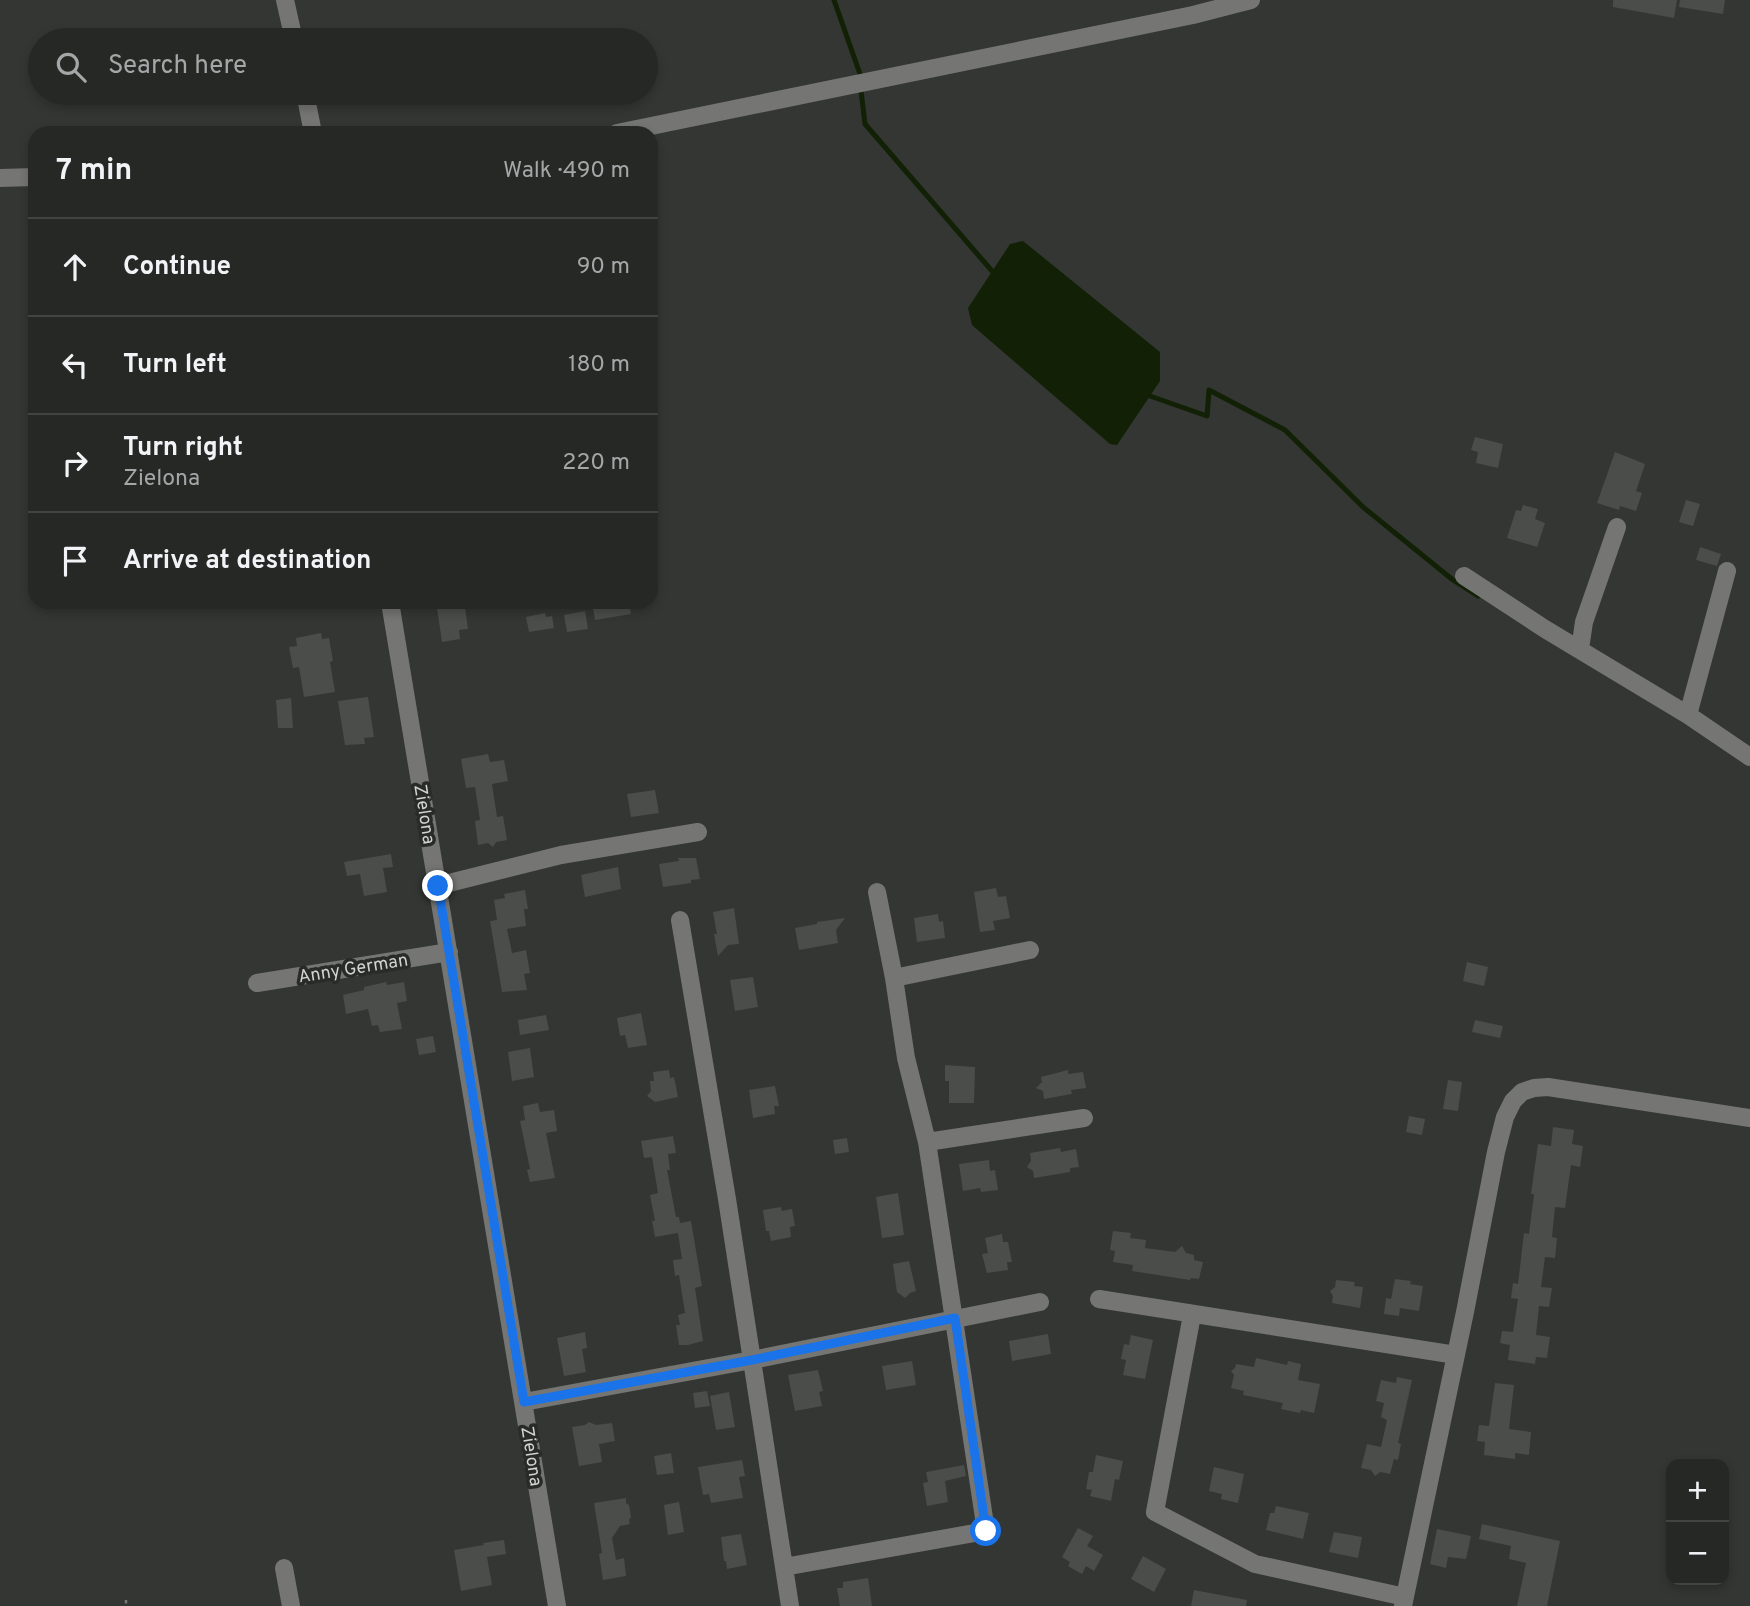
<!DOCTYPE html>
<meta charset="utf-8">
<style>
body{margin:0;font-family:Overpass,sans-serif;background:#2e302e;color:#f1f3f6}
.controls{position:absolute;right:21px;bottom:21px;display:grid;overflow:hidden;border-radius:14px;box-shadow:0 4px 10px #0003}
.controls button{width:63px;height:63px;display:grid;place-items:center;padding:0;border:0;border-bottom:2px solid #424443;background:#262826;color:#f1f3f6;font:35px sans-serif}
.stop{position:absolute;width:21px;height:21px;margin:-16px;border:5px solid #1a73e8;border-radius:50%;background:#fff}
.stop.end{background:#1a73e8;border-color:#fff;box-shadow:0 2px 7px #0008}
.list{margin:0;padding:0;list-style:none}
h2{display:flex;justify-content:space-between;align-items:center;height:91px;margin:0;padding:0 28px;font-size:30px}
h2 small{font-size:23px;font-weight:400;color:#a4a6a7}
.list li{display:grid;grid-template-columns:46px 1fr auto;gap:21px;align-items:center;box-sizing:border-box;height:98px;padding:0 28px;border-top:2px solid #424443}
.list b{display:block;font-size:26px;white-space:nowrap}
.list p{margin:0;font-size:23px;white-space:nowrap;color:#a4a6a7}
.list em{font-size:23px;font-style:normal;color:#a4a6a7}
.icon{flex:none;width:38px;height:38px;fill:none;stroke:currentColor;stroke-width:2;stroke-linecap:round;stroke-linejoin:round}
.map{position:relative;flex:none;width:1750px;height:1606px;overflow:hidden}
.search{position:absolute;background:#262826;box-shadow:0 4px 10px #0003;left:28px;top:28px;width:630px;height:77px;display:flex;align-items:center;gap:18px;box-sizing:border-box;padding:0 24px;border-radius:38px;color:#a4a6a7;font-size:26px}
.panel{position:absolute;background:#262826;box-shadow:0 4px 10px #0003;left:28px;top:126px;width:630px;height:483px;border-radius:21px}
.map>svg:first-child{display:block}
.water{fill:#122105}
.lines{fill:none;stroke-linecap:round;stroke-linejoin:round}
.stream{stroke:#122105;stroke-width:5}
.building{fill:#4b4d4a}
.path{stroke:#777a76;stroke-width:2.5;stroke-dasharray:3.5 5;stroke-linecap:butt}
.minor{stroke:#757674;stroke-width:18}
.route{stroke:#1a73e8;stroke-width:9}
.labels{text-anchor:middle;stroke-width:7;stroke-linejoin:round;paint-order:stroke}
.street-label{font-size:18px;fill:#d2d4d1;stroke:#292b28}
</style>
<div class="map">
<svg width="1750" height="1606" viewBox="0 0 1750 1606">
<rect width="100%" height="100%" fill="#333632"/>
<path class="water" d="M1023 241 1160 352V381L1117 445 1110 444 972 325 968 308 1010 244Z"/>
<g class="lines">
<path class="stream" d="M834 0 860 74
M861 91 865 124 992 271 998 276
M1145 393 1150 396 1207 416 1209 390 1285 430 1363 507 1453 580 1478 596"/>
</g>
<path class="building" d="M1613 0H1677L1674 18 1613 7Z
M1680 0H1725L1723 14 1679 7Z
M1475 437 1503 444 1498 468 1476 463 1478 452 1471 450Z
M1615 452 1645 464 1636 491 1642 493 1636 511 1620 506 1619 510 1597 503Z
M1686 500 1700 504 1693 526 1679 522Z
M1523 505 1538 509 1535 519 1545 523 1537 547 1507 538 1516 510 1521 511Z
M1700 547 1721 554 1717 566 1696 560Z
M592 602H629L631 614 595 620Z
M455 606 456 609 465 607 468 629 459 630 460 639 442 642 437 608Z
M585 611 588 629 567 632 564 615Z
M545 613 546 617 552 616 554 628 529 632 526 617Z
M321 633 322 639 329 638 333 661 330 662 335 692 304 697 299 667 293 668 289 647 297 646 296 638Z
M368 697 374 737 364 738 365 744 345 745 338 701Z
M291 698 293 728H278L276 700Z
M488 754 490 762 504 760 508 781 492 784 497 817 503 816 507 840 496 842 493 847 488 843 478 845 475 821 480 820 475 787 466 788 461 759Z
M655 790 659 813 631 817 627 794Z
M391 854 393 867 383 868 387 892 364 896 360 874 347 876 344 862Z
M678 858H696L700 879 691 880V883L663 887 659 864 679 861Z
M618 867 621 889 585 897 581 875Z
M996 888 998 897 1006 896 1010 918 993 921 995 930 980 932 974 892Z
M525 890 528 909H524L526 926 507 929 512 953 526 950 530 973 524 974 527 990 502 992 490 921 497 920 494 900 505 898 504 894Z
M734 908 739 944 728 945 718 956 714 934H717L713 912Z
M938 914 939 922 943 921 945 938 917 942 914 918Z
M845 918 836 930 838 943 799 950 795 928 817 924V922Z
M1467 962 1488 967 1484 986 1463 981Z
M753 977 758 1007 735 1011 730 980Z
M386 982 387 985 404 982 407 1001 397 1003 402 1029 380 1032 378 1025 372 1026 368 1009 346 1014 343 995 364 990V987Z
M641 1013 647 1045 628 1048 625 1035 620 1036 617 1018Z
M546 1015 549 1030 520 1035 518 1020Z
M1475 1020 1503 1026 1500 1038 1472 1032Z
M433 1036 436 1052 419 1055 416 1039Z
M530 1048 534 1077 512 1081 508 1052Z
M945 1065 975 1067 974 1103H949V1081H945Z
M669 1070 670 1078 674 1077 678 1097 655 1102 647 1096 651 1091 650 1081H654L653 1072Z
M1068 1070V1074L1083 1072 1086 1088 1071 1090 1072 1094 1044 1099 1043 1091 1036 1088 1042 1082 1041 1077Z
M1448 1080 1462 1082 1458 1111 1443 1109Z
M775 1086 779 1106H774L775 1114 753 1118 749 1090Z
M538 1103 540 1112 554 1110 557 1131 546 1133 555 1178 530 1182 527 1170 530 1169 520 1121 525 1120 523 1106Z
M1409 1116 1425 1119 1422 1135 1406 1132Z
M1553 1127 1574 1130 1572 1144 1583 1146 1580 1167 1571 1165 1565 1208 1555 1207 1552 1237 1557 1238 1555 1258 1545 1257 1541 1287 1552 1288 1549 1307 1539 1306 1536 1335 1550 1337 1547 1358 1536 1357 1535 1364 1508 1360 1510 1345 1500 1343 1502 1331 1513 1332 1518 1299 1511 1298 1513 1283 1518 1284 1524 1233 1529 1234 1534 1194H1531L1538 1144 1551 1146Z
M673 1136 676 1153 668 1154 670 1170H667L676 1217H679L680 1223 691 1221 702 1286 695 1288 703 1341 688 1345H679L676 1325H680L678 1315 685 1313 679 1275 675 1276 673 1260 682 1259 678 1233 655 1237 652 1221H655L650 1195 658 1193 652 1157 644 1158 641 1141Z
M847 1138 849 1152 835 1154 833 1140Z
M1060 1148 1061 1152 1076 1149 1079 1167 1070 1168V1172L1034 1178 1033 1171 1027 1167 1031 1161 1030 1153Z
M989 1160 990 1171 995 1170 998 1190 981 1192 980 1188 963 1191 959 1164Z
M898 1193 904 1235 882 1238 876 1197Z
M781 1207 782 1211 792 1209 795 1226 790 1227 791 1237 771 1241 769 1231H766L763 1210Z
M1113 1231 1131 1233 1130 1238 1146 1240 1145 1248 1175 1252 1182 1246 1186 1253 1194 1255V1260L1203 1262 1199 1279 1191 1278 1190 1280 1132 1271 1133 1265 1113 1262 1115 1251 1110 1250Z
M1002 1234 1003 1242H1008L1012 1262H1007L1008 1270 987 1273 982 1254 988 1253 985 1238Z
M909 1261 916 1291 910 1293 905 1298 897 1292 893 1264Z
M1395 1279 1411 1281 1410 1284 1423 1286 1419 1311 1400 1308 1399 1316 1384 1314 1386 1298 1391 1299Z
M1336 1280 1355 1282 1354 1286 1363 1287 1360 1308 1332 1303 1333 1296 1330 1291 1335 1287Z
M585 1332 587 1348 582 1349 586 1372 564 1376 557 1338Z
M1048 1334 1051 1354 1012 1361 1009 1341Z
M1131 1335 1153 1340 1145 1379 1123 1375 1126 1360 1121 1359 1124 1344 1129 1345Z
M1256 1358 1287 1365 1288 1361 1301 1364 1298 1380 1320 1384 1314 1413 1301 1410 1300 1413 1281 1409 1283 1403 1243 1395 1244 1391 1231 1388 1234 1375 1231 1371 1235 1368 1236 1364 1254 1367Z
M912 1361 916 1385 886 1390 882 1366Z
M818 1370 823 1391 819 1392 822 1406 795 1411 788 1375Z
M1397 1377 1412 1380 1398 1443 1401 1444 1398 1460 1394 1459 1390 1474 1380 1472 1375 1476 1371 1470 1361 1468 1367 1444 1381 1447 1387 1420 1381 1417 1384 1403 1376 1401 1381 1380 1396 1383Z
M1495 1383 1514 1385 1509 1429 1531 1432 1529 1455 1515 1453V1459L1484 1455 1485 1442 1477 1441 1479 1425 1489 1426Z
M707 1391 710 1406 695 1408 693 1393Z
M729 1392 735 1427 716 1430 710 1396Z
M589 1422 596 1425 612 1423 615 1441 599 1444 602 1462 579 1466 572 1427 585 1425Z
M671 1453 674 1473 657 1475 654 1456Z
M1096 1455 1123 1461 1119 1480 1115 1479 1111 1501 1090 1496 1092 1490 1086 1489 1089 1472H1093Z
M742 1460 745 1476 739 1477 743 1498 711 1503 709 1494 703 1495 698 1467Z
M964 1465 966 1476 945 1481 948 1502 927 1506 923 1483 928 1482 926 1472Z
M1214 1467 1244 1474 1238 1503 1221 1499 1222 1494 1209 1491Z
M626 1498V1503L629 1505 631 1517 629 1520 630 1524 620 1526 612 1538 616 1560 624 1558 626 1576 603 1580 599 1554 602 1553 594 1503Z
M679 1502 684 1532 668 1535 664 1505Z
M1276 1506 1309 1513 1303 1539 1266 1530 1270 1513H1274Z
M1482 1524 1560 1541 1547 1606H1517L1526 1563 1509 1559 1511 1546 1479 1539Z
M1078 1528 1093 1536 1087 1546 1103 1555 1094 1571 1086 1566 1082 1574 1068 1566 1070 1562 1062 1557Z
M1437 1529 1471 1536 1466 1559 1448 1557 1446 1568 1430 1564Z
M1334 1532 1362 1537 1358 1558 1329 1552Z
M741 1534 747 1565 727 1569 726 1561H724L721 1537Z
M504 1540 506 1554 487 1557 492 1585 461 1591 454 1550 484 1545 483 1543Z
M1143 1556 1166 1569 1154 1592 1131 1579Z
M868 1578 872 1606H840L837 1588H843V1582Z
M1194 1590 1247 1600 1246 1606H1191Z"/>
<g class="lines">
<path class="path" d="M126 1600V1606"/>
<path class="minor" d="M285 0 294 40
M305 93 313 133
M617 133 1193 15 1251 0
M0 178 35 177
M1464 576 1545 629 1688 715 1750 757
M390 602 557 1606
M1580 649 1584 622 1617 527
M1688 715 1727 571
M437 886 561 855 698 832
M680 920 727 1199 790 1606
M894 978 1030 950
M257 983 449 952
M927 1142 1084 1118
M1099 1299 1456 1355
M1192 1315 1155 1512 1255 1564 1405 1597
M524 1402 752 1360 1040 1302
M784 1567 986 1531 927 1142 906 1058 894 978 877 892
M284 1568 291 1606
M1403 1606 1465 1312 1496 1152 1505 1117 1513 1101 1522 1092 1534 1088 1548 1087 1750 1118"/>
</g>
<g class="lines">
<path class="route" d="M438 886 524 1402 752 1360 955 1318 986 1531"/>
</g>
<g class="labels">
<g class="street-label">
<text transform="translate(425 814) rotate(81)" y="6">Zielona</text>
<text transform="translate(353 968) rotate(-9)" y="6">Anny German</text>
<text transform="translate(532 1456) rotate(81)" y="6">Zielona</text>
</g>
</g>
</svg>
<div class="controls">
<button>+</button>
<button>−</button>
</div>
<div class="stop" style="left:986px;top:1531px"></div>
<div class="stop end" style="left:438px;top:886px"></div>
<div class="search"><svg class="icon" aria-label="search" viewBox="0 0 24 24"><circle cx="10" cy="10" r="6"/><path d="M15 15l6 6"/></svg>Search here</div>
<section class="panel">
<h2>7 min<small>Walk · 490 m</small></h2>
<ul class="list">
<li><svg class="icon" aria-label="ahead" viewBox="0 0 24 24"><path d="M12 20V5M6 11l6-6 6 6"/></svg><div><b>Continue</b></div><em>90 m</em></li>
<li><svg class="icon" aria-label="left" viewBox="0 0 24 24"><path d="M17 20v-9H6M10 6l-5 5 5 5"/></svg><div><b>Turn left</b></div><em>180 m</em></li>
<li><svg class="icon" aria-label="right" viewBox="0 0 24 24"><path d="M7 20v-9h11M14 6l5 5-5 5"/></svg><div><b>Turn right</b><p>Zielona</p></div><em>220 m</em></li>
<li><svg class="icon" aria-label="arrive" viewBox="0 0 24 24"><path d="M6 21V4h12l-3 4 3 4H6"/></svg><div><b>Arrive at destination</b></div></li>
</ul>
</section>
</div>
